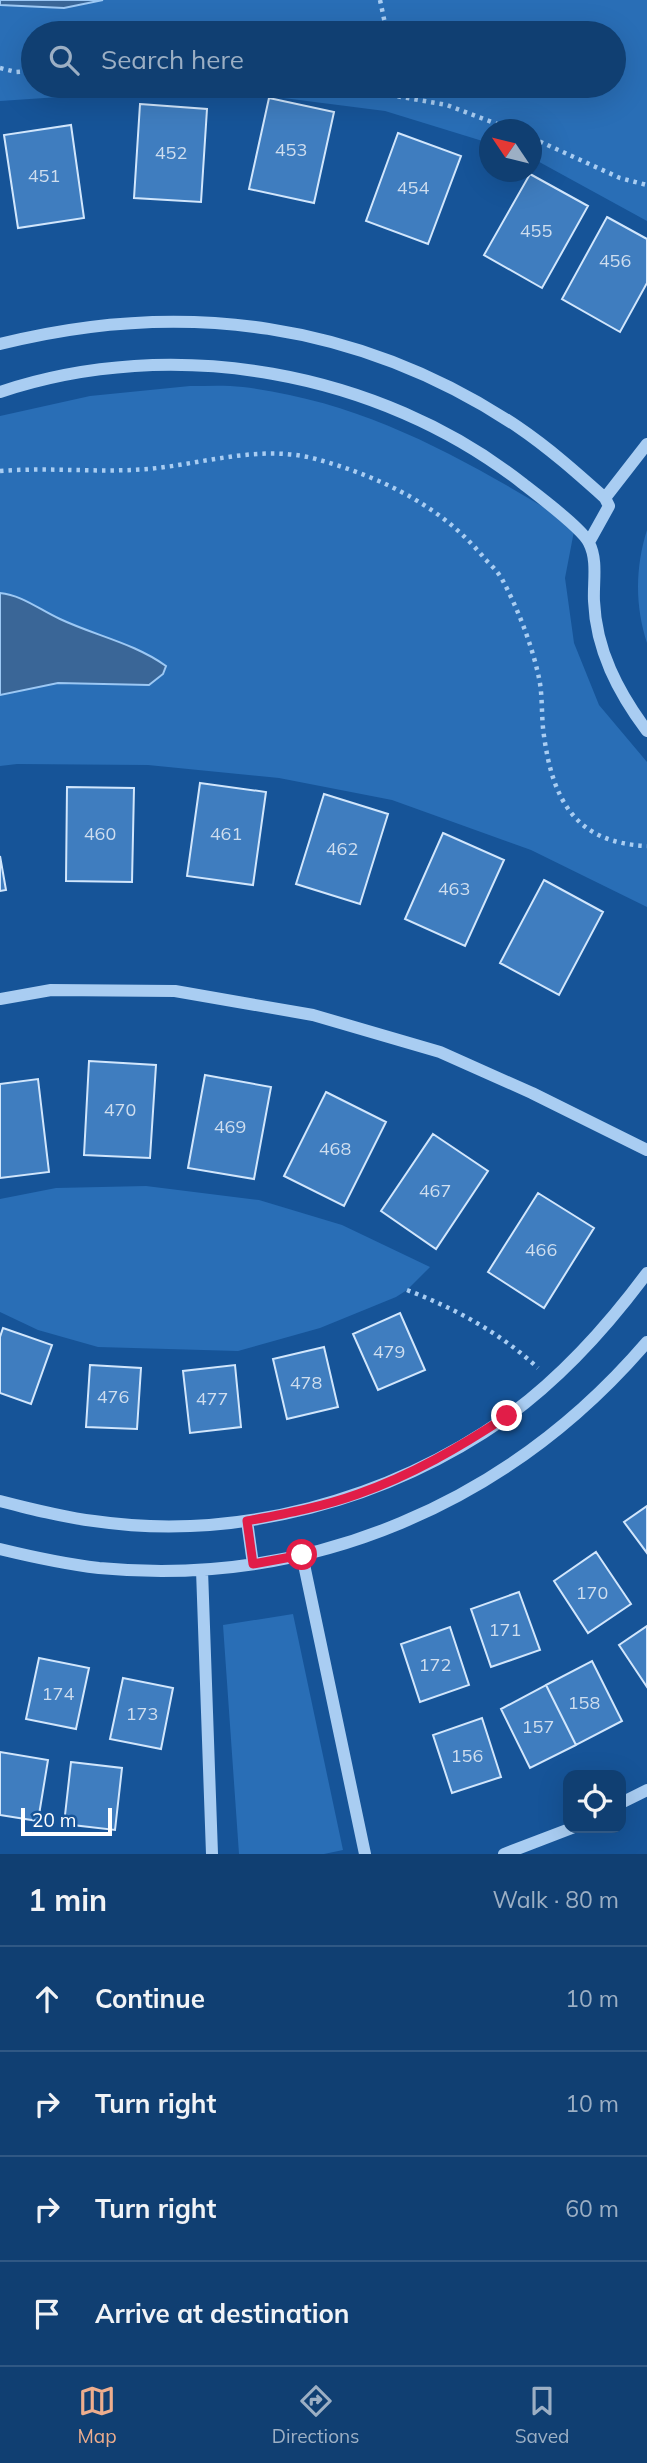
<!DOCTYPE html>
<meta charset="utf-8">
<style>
body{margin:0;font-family:Mulish,sans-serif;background:#1e4a7a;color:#f1f3f6}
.controls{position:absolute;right:21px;bottom:21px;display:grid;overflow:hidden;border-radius:14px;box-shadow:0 7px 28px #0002}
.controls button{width:63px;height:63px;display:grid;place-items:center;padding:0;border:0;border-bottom:2px solid #305884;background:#103f72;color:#f1f3f6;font:35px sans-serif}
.compass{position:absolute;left:479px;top:119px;width:63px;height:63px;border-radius:50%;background:#103f72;box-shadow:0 7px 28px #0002;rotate:305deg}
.scale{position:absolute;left:21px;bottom:18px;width:91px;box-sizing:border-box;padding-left:7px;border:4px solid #fff;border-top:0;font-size:19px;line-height:24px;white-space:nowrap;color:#fff;-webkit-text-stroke:5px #165498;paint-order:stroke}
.stop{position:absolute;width:21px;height:21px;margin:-16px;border:5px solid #e11d48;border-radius:50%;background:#fff}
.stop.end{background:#e11d48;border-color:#fff;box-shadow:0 2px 7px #0008}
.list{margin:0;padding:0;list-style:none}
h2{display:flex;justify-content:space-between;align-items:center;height:91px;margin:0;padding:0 28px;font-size:30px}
h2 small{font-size:23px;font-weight:400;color:#9cafc4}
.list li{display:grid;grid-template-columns:46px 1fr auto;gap:21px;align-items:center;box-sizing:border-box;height:105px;padding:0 28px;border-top:2px solid #305884}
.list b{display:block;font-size:26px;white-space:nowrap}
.list em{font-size:23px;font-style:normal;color:#9cafc4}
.icon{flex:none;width:38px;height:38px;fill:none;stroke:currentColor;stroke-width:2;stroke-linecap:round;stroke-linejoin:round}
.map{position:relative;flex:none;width:647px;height:1854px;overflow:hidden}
.search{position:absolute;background:#103f72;box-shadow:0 7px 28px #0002;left:21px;right:21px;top:21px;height:77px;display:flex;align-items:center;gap:18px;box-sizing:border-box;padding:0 24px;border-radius:38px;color:#9cafc4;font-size:26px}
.sheet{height:511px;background:#103f72}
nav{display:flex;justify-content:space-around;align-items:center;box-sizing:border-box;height:98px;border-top:2px solid #305884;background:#103f72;font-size:19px;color:#9cafc4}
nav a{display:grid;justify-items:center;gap:4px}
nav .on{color:#eead8d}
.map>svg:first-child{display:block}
.green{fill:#296eb6;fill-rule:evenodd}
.water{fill:#3a6697;stroke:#9cc8f4;stroke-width:2}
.building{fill:#3f7dbf;stroke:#d1e6fc;stroke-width:2}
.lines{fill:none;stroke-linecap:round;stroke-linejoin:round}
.path{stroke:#a9cdf2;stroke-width:4.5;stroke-dasharray:3.5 5;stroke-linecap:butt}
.minor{stroke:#a9cdf2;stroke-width:12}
.route{stroke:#e11d48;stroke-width:9}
.labels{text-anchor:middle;stroke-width:6;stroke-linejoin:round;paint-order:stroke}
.number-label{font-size:18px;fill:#cfdeef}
</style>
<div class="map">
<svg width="647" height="1854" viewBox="0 0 647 1854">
<rect width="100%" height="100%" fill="#165498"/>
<path class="green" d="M0 0H647V221L532 158V130H490L489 143 385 111 244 93 89 95 0 101ZM33 33H614V86H33Z
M190 386C208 386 226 385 243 387 371 403 467 461 575 526L565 578 574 643 599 705 647 762V907L531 850 392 800 279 778 148 765 17 764 0 766V416L90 396Z
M647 530V643C635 606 635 568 647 530Z
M146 1186 259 1200 342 1225 430 1267 407 1290 396 1297 320 1328 238 1351 98 1347 38 1330 0 1312V1199L56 1188Z
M293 1614 343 1850 324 1854H239L223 1625Z"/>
<path class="water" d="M0 0H103L64 8 0 5Z
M0 593C22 595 40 610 60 619 96 636 134 643 166 666L163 674 149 685 58 683 0 695Z"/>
<path class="building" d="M269 98 334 112 314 203 249 189Z
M140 104 207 109 201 202 134 198Z
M71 125 84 218 18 228 4 135Z
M398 133 461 156 428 244 366 221Z
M530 174 588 206 542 288 484 255Z
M607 217 647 239V283L620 332 562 299Z
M200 783 266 792 253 885 187 876Z
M67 787 134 788 132 882 66 881Z
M324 794 388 814 360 904 296 884Z
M443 833 504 860 465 946 405 919Z
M0 856 6 890 0 891Z
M544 880 603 912 559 995 500 963Z
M89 1061 156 1065 150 1158 84 1155Z
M205 1075 271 1087 254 1179 188 1168Z
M38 1079 49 1172 0 1178V1084Z
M326 1092 386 1122 344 1206 284 1176Z
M433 1134 488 1171 436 1249 381 1211Z
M538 1193 594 1228 544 1308 488 1272Z
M400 1313 425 1370 378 1390 353 1334Z
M3 1328 52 1345 31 1404 0 1393V1337Z
M324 1347 338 1407 287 1419 273 1359Z
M90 1365 141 1368 137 1429 86 1427Z
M235 1365 241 1427 190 1433 183 1371Z
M647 1506V1553L624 1522Z
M596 1552 631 1604 588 1633 554 1581Z
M519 1592 540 1650 491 1667 471 1609Z
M647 1626V1687L619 1645Z
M450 1627 469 1685 420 1702 401 1644Z
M39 1658 89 1668 76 1729 26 1719Z
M592 1661 622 1721 576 1745 546 1685Z
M123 1678 173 1688 161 1749 110 1739Z
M546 1685 576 1745 530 1768 501 1709Z
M482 1718 501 1777 452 1793 433 1735Z
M0 1752 48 1760 38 1821 0 1815Z
M71 1762 122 1768 115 1830 64 1824Z"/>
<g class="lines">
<path class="path" d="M380 0 387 33
M0 68 16 72 33 71
M339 86 447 105 513 130
M532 138 620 178 647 185
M0 471C49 467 99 473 148 469 203 464 260 444 316 459 381 477 442 506 485 559 491 565 498 572 502 579 518 609 532 645 539 678 543 697 541 717 544 736 553 801 576 843 647 846
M407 1290C456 1309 499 1332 538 1368"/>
<path class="minor" d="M0 344C183 298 360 322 518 427 549 448 577 473 605 498
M0 392C173 334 379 371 522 483 536 494 583 529 589 543 598 560 593 583 594 601 596 650 618 692 647 731
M589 542 609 506 605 498 647 444
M0 999 51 990 175 991 313 1015 440 1052 532 1093 647 1150
M0 1501C31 1509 62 1517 94 1521 237 1542 389 1500 507 1417 562 1377 607 1327 647 1273
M247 1521 253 1564
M0 1549C33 1557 66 1564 99 1568 312 1588 509 1503 647 1342
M302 1555 365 1854
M202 1570 212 1854
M621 1803 647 1790
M504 1854 572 1828"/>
</g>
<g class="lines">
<path class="route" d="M302 1555 253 1564 247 1521C284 1514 322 1507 358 1494 412 1475 460 1447 507 1416"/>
</g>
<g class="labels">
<g class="number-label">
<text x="291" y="156">453</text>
<text x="171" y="159">452</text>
<text x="44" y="182">451</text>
<text x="413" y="194">454</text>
<text x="536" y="237">455</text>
<text x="615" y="267">456</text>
<text x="100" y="840">460</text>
<text x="226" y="840">461</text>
<text x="342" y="855">462</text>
<text x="454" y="895">463</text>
<text x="120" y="1116">470</text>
<text x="230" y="1133">469</text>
<text x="335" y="1155">468</text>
<text x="435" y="1197">467</text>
<text x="541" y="1256">466</text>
<text x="389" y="1358">479</text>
<text x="306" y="1389">478</text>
<text x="113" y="1403">476</text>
<text x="212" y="1405">477</text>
<text x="592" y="1599">170</text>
<text x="505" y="1636">171</text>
<text x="435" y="1671">172</text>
<text x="58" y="1700">174</text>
<text x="584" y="1709">158</text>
<text x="142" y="1720">173</text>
<text x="538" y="1733">157</text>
<text x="467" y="1762">156</text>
</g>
</g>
</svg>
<div class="controls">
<button><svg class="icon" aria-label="locate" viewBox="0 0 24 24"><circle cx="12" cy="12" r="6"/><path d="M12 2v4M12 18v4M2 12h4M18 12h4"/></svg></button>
</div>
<svg class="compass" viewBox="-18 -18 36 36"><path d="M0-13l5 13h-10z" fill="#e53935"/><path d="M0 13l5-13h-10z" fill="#9cafc4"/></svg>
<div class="scale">20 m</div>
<div class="stop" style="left:302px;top:1555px"></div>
<div class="stop end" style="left:507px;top:1416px"></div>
<div class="search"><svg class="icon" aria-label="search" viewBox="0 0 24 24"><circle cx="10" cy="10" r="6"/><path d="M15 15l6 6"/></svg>Search here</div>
</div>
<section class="sheet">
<h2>1 min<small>Walk · 80 m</small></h2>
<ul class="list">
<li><svg class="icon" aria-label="ahead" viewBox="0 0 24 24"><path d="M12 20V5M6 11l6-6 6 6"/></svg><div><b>Continue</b></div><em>10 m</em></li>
<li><svg class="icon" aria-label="right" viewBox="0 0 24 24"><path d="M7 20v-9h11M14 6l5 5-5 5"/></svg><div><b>Turn right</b></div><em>10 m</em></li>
<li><svg class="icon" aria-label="right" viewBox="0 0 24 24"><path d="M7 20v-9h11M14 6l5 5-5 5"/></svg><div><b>Turn right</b></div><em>60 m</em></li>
<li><svg class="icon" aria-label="arrive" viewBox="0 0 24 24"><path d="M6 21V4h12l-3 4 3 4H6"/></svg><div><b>Arrive at destination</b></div></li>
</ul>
</section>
<nav>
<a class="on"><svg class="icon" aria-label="map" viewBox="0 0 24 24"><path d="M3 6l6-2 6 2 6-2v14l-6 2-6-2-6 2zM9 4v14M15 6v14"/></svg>Map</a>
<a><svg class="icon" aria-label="directions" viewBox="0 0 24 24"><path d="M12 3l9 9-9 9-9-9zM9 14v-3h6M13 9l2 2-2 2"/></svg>Directions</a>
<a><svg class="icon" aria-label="saved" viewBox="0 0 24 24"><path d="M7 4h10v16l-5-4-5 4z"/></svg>Saved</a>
</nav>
